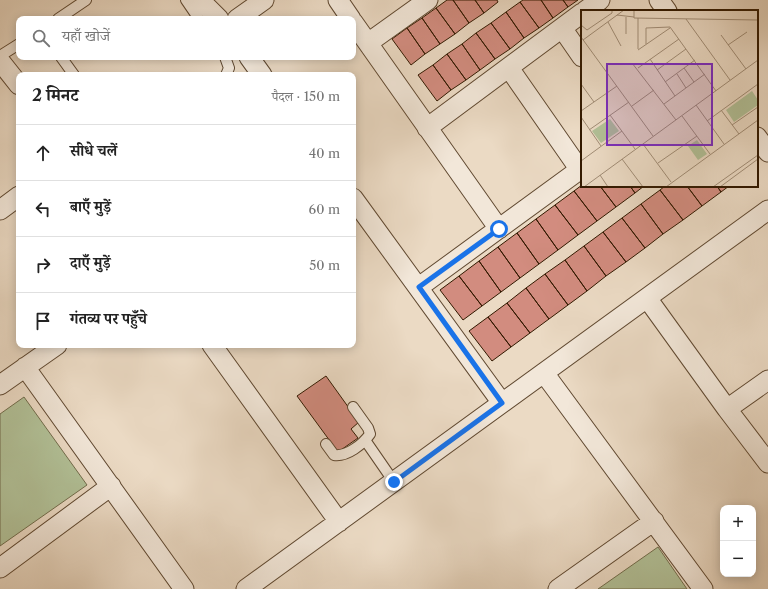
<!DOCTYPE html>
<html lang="hi">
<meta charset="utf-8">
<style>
body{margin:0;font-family:"Libre Caslon Text","Noto Serif Devanagari",serif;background:#f6f6f6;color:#222}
.controls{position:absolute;right:12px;bottom:12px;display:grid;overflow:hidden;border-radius:8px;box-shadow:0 2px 10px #0003}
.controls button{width:36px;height:36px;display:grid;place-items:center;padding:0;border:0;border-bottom:1px solid #e0e0e0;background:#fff;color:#222;font:20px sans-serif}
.stop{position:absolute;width:12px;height:12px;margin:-9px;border:3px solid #1a73e8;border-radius:50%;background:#fff}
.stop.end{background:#1a73e8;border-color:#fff;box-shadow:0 1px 4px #0008}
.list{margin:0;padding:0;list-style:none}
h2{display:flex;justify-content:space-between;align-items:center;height:52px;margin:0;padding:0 16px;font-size:17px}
h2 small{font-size:13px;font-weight:400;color:#767676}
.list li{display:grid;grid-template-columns:26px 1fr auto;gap:12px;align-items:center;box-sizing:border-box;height:56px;padding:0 16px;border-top:1px solid #e0e0e0}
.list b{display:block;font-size:15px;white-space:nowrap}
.list em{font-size:13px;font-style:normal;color:#767676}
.icon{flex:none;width:22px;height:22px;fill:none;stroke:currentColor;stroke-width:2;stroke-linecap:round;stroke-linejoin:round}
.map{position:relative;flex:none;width:768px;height:589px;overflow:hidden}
.search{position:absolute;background:#fff;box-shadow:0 2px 10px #0003;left:16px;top:16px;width:340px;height:44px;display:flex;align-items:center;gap:10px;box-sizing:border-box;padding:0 14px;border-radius:8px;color:#767676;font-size:15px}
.panel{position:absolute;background:#fff;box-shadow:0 2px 10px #0003;left:16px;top:72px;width:340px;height:276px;border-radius:8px}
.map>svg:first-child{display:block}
.green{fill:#b2c198;stroke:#726d4c}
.building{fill:#d28c7f;stroke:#321900}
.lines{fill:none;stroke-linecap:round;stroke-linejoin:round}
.lane-casing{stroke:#604931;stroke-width:12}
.street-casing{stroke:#604931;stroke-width:21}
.lane{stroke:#f2e7d9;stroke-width:10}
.street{stroke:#f2e7d9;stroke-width:19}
.route{stroke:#1a73e8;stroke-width:5}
.inset-road{fill:none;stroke:#a18d76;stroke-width:1}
.view{fill:#7b2cbf;fill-opacity:0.15;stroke:#7b2cbf;stroke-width:2}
.inset-edge{fill:none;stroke:#321900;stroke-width:2}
</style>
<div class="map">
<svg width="768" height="589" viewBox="0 0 768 589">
<rect width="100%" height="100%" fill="#ebdac4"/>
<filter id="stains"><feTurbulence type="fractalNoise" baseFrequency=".005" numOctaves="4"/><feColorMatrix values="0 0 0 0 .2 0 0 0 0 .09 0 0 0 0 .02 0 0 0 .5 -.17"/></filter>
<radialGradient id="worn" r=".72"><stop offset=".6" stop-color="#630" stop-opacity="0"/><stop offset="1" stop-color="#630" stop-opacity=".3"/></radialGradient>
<path class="green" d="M24 397 87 485 0 546V414Z
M658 547 687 589H598Z"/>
<path class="building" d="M447 0H453L469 23 455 34 436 8Z
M453 0H475L484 13 469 23Z
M475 0H497L498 2 484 13Z
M523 0H541L553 18 539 28 520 2Z
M541 0H563L568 7 553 18Z
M563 0H578L568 7Z
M520 2 539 28 524 38 506 12Z
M436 8 455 34 440 44 422 18Z
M506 12 524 38 510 49 491 23Z
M422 18 440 44 425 54 407 28Z
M491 23 510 49 495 59 476 33Z
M407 28 425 54 411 65 392 39Z
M476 33 495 59 480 70 462 44Z
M462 44 480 70 466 80 447 54Z
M447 54 466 80 451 90 433 65Z
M433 65 451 90 437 101 418 75Z
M582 185V186H600L616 207 597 221 574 191Z
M600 186H630L635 193 616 207Z
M630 186H644L635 193Z
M665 186H687L702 206 683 220 660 190Z
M687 186H717L721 192 702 206Z
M717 186H729L721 192Z
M660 190 683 220 663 234 641 204Z
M574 191 597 221 578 235 555 205Z
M641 204 663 234 645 248 622 218Z
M555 205 578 235 558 250 536 219Z
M622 218 645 248 626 262 603 232Z
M536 219 558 250 539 264 517 233Z
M603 232 626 262 606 276 584 246Z
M517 233 539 264 520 278 498 247Z
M584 246 606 276 587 291 565 260Z
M498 247 520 278 501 292 479 261Z
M565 260 587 291 568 305 545 274Z
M479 261 501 292 482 306 459 276Z
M545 274 568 305 549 319 526 288Z
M459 276 482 306 463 320 440 290Z
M526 288 549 319 530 333 507 303Z
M507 303 530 333 511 347 488 317Z
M488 317 511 347 492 361 469 331Z
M326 376 359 422 351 429 358 438 338 452 297 396Z"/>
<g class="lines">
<g class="lane-casing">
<path id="lane" d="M186 0 199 19
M58 19 86 0
M0 56 19 44
M61 57 74 75
M225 57 229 68 226 75
M365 440 394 482
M326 444 334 455C347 457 363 444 370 434L368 428 353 407"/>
</g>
<g class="street-casing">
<path id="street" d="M200 0 219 19
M338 0 351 19
M659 0 667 11
M585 11 600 0
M237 19 264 0
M353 22 499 229
M562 28 582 57
M368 43 428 0
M249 57 262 75
M0 61 19 85
M509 68 580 170
M427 128 582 13
M757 137 768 152
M353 198 502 403
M0 210 19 196
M419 287 582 168
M647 298 727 409 768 463
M212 345 339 522
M25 367 184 589
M544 373 703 589
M0 385 57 345
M727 409 768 380
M0 568 111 486
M246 589 768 210
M558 589 654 521"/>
</g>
<use href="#lane" class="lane"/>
<use href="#street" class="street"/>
</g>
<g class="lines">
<path class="route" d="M394 482 502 403 419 287 499 229"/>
</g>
<g transform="translate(581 10)">
<rect width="177" height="177" fill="#ebdac4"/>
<path d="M171 81 177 90V95L153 112 145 100ZM29 109 38 121 20 133 11 121ZM116 130 126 144 117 150 107 136Z" fill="#b2c198"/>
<path class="inset-road" d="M53 0V8L177 10M36 5 53 7M105 9 149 70M27 12 40 36M0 15 6 20 31 3V0M45 24V7M140 25 165 59M0 27 72 126M2 30 43 0M65 34V18L89 17 135 81M147 35 166 22M57 39V8M57 40 89 18M69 49 94 86M51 53 95 110M57 58 98 29M103 58 113 72M76 60 105 39M96 64 105 78M84 72 114 50M0 74 13 92M83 94 124 64M115 95 143 134M51 96 73 80M140 100 158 124M0 101 36 76M29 105 54 139M101 106 129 144M0 107 20 136M126 111 177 74M151 115 177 97M8 120 48 92M62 134 90 172M41 149 62 177M0 151 41 121M77 153 116 126M19 165 27 177M3 177 177 50M85 177 177 110M132 177 177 145M139 177 177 149"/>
<path class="view" d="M26 54H131V135H26Z"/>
<rect width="177" height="177" class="inset-edge"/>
</g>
<rect width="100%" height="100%" filter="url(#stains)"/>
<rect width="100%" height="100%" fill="url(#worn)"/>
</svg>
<div class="controls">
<button>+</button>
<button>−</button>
</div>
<div class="stop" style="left:499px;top:229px"></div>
<div class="stop end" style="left:394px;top:482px"></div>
<div class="search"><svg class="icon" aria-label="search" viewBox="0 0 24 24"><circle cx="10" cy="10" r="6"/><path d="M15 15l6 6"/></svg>यहाँ खोजें</div>
<section class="panel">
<h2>2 मिनट<small>पैदल · 150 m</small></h2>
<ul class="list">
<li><svg class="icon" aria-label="ahead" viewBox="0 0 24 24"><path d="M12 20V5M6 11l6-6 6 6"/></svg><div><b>सीधे चलें</b></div><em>40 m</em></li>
<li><svg class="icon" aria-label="left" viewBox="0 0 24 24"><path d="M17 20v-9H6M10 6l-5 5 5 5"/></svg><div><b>बाएँ मुड़ें</b></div><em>60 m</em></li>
<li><svg class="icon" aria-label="right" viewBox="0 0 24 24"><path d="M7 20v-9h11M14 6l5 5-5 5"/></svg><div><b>दाएँ मुड़ें</b></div><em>50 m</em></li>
<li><svg class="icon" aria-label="arrive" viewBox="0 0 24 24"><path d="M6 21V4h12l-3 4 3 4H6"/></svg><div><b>गंतव्य पर पहुँचे</b></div></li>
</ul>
</section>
</div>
